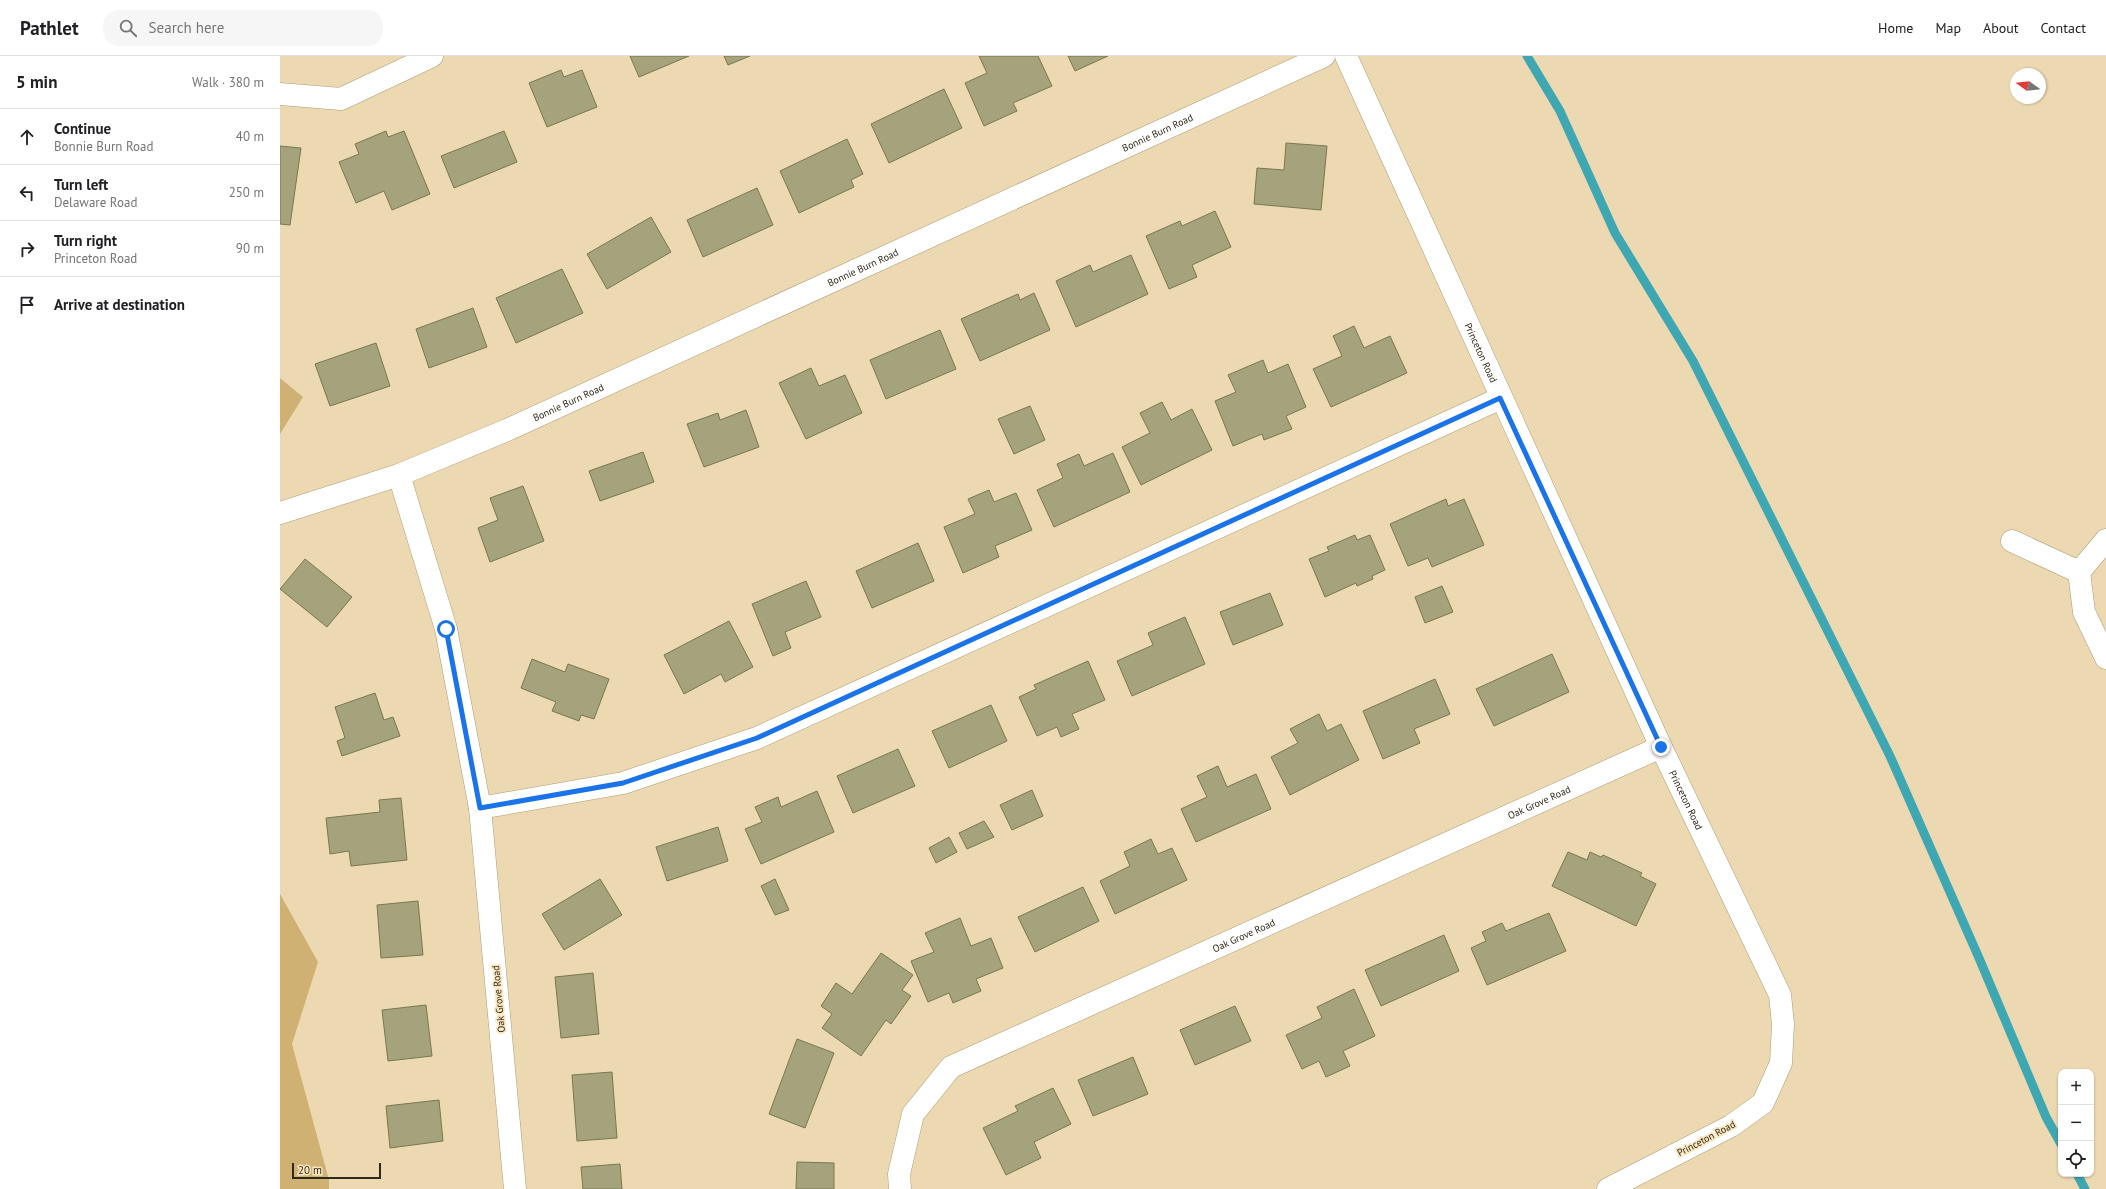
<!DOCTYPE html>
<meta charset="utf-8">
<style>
body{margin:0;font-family:"PT Sans",sans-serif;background:#f6f6f6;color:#202124}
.controls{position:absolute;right:12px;bottom:12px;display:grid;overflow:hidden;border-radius:8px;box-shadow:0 1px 3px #0004}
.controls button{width:36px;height:36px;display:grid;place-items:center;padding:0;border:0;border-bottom:1px solid #e0e0e0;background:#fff;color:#202124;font:20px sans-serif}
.compass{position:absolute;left:1730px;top:12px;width:36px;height:36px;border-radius:50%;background:#fff;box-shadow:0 1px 3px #0004;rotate:285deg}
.scale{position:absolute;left:12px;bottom:10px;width:89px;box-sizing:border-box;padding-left:4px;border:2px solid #30291a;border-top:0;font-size:11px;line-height:14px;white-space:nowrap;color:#30291a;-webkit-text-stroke:3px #f9e6be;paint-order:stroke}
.stop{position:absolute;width:12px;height:12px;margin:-9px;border:3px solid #1a73e8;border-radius:50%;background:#fff}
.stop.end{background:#1a73e8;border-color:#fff;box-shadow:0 1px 4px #0008}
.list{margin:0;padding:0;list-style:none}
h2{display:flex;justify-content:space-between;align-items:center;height:52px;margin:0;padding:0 16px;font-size:17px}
h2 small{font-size:13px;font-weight:400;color:#757577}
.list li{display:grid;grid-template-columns:26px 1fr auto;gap:12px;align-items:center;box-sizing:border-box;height:56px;padding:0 16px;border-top:1px solid #e0e0e0}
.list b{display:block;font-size:15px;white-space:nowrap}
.list p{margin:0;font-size:13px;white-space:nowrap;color:#757577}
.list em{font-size:13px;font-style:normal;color:#757577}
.icon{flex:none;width:22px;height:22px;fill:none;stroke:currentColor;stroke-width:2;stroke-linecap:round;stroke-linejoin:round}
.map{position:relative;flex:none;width:1826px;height:1133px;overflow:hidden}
header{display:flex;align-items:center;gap:24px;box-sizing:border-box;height:56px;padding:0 20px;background:#fff;border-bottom:1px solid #e0e0e0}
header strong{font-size:19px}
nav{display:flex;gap:22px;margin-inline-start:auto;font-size:14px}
.search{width:280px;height:36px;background:#f6f6f6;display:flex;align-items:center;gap:10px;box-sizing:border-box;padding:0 14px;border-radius:16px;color:#757577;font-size:15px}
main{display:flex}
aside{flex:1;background:#fff}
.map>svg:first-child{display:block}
.green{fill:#ceb173}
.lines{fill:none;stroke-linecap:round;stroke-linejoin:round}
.stream{stroke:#3ea7b2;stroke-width:9}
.building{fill:#a5a37b;stroke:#797751}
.minor-casing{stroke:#ae9c76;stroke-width:23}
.minor{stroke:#fff;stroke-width:22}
.route{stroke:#1a73e8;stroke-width:5}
.labels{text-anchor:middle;stroke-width:3.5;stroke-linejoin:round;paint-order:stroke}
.street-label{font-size:10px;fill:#30291a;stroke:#f9e6be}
</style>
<header>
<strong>Pathlet</strong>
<div class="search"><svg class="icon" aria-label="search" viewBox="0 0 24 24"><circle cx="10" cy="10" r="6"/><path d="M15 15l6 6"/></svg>Search here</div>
<nav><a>Home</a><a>Map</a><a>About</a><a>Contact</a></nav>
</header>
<main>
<aside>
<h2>5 min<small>Walk · 380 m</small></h2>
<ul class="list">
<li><svg class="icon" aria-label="ahead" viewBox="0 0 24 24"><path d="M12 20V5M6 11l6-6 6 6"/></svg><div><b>Continue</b><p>Bonnie Burn Road</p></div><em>40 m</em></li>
<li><svg class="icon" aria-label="left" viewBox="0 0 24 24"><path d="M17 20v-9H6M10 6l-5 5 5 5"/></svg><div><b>Turn left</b><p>Delaware Road</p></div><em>250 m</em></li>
<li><svg class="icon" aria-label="right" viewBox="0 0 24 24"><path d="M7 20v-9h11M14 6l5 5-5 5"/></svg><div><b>Turn right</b><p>Princeton Road</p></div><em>90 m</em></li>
<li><svg class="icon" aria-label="arrive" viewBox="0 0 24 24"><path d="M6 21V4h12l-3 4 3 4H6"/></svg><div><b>Arrive at destination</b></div></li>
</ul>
</aside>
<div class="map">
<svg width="1826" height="1133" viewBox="0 0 1826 1133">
<rect width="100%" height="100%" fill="#ecd9b2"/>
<path class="green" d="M0 322 23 341 0 378Z
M0 838 38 906 12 988 49 1124V1133H0Z"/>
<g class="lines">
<path class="stream" d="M1247 0 1280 55 1335 177 1413 305 1610 700 1699 902 1766 1061 1781 1088
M1797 1118 1805 1133"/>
</g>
<path class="building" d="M350 0H409L359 21Z
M444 0H470L448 9Z
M699 0H758L772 30 733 47 737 55 704 70 685 27 707 17Z
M788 0H828L795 15Z
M281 14 284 21 302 14 317 51 267 71 249 27Z
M664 33 682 72 609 107 591 68Z
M106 75 108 81 124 75 150 138 112 154 104 135 76 147 59 106 79 98 75 88Z
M224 75 237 106 174 132 161 100Z
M567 83 583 118 571 124 574 131 519 157 500 115Z
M1006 87 1047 90 1041 154 974 148 977 112 1004 114Z
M0 90 21 92 10 169 0 168Z
M477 132 493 169 423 201 407 164Z
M935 155 951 191 912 209 917 221 889 233 866 180 900 165 902 170Z
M371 161 391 196 327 233 307 198Z
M851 199 868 238 796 271 776 225 810 209 813 216Z
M282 213 303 257 236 287 216 242Z
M754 237 770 274 700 305 681 263 738 238 740 244Z
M193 252 207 291 149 312 136 273Z
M1074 270 1084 292 1110 280 1127 317 1051 351 1033 313 1062 300 1053 280Z
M660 274 676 313 606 343 590 304Z
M96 287 110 330 50 350 35 308Z
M983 304 988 317 1008 308 1026 351 1006 360 1012 373 984 384 982 378 953 390 935 345 956 336 948 319Z
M531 312 539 330 565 319 582 357 526 383 499 327Z
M882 346 891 364 912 353 932 394 861 429 842 391 870 377 860 357Z
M750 350 765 384 734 398 718 363Z
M466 354 479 391 424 411 407 368 438 357 440 364Z
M363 396 374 426 320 445 309 415Z
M833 397 850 436 774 471 757 434 783 422 777 408 799 398 804 410Z
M243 430 264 485 210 506 198 472 218 464 210 442Z
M709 434 714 446 736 437 752 474 715 490 719 501 683 517 664 471 695 458 688 443Z
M1166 443 1168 450 1184 443 1204 489 1152 511 1148 502 1128 510 1110 468Z
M1075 479 1077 484 1090 479 1105 514 1092 520 1093 523 1077 530 1076 527 1045 541 1029 503 1049 495 1047 491Z
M638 487 654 525 592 552 576 515Z
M25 503 72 541 47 571 0 533Z
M526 525 541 561 505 576 511 592 493 600 472 548Z
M1162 530 1173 556 1145 567 1135 541Z
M990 537 1003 569 953 589 940 556Z
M905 561 925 608 852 640 837 605 873 589 868 577Z
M449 565 473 611 445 626 441 618 404 638 384 599Z
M1272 598 1289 636 1214 670 1196 633Z
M252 603 285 616 288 608 329 623 314 663 301 659 299 665 272 655 276 646 241 632Z
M808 605 825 644 792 658 799 673 781 681 777 671 757 680 739 641 756 633 754 629Z
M1155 623 1170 658 1134 673 1140 687 1103 703 1083 655Z
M95 637 104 664 113 661 120 680 62 700 57 685 65 682 55 651Z
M711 649 727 685 669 712 652 675Z
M1039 658 1047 675 1061 668 1079 704 1010 739 991 701 1018 687 1010 673Z
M618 693 635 730 573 757 557 720Z
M938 710 947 731 976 718 991 753 916 786 901 753 927 741 917 720Z
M752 734 763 760 732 774 720 749Z
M537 735 554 776 481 808 465 773 482 766 475 751 498 741 501 751Z
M121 742 127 804 71 810 69 795 50 798 46 762 100 756 99 744Z
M704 765 714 781 687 793 679 777Z
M438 771 448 805 387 825 376 791Z
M669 781 677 796 656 807 649 792Z
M871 783 878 798 892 792 907 824 835 858 820 825 850 810 844 796Z
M1288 796 1307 804 1310 796 1321 801 1323 799 1362 817 1360 820 1376 828 1356 870 1272 830Z
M320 823 342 859 284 894 262 858Z
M495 823 509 854 495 859 481 830Z
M803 831 819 865 755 896 738 861Z
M138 845 143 899 101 902 97 849Z
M1269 857 1286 895 1207 929 1191 892 1206 885 1202 876 1222 867 1226 875Z
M680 862 691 890 711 882 723 912 696 923 701 935 673 947 669 937 648 946 631 905 654 896 645 877Z
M1164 879 1179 915 1101 950 1085 914Z
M601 897 633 919 622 934 631 940 611 968 606 964 581 1000 542 972 552 958 541 950 556 927 572 938Z
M313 917 319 978 281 982 275 921Z
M1074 933 1095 980 1063 995 1070 1010 1046 1021 1039 1005 1022 1013 1006 979 1042 962 1037 951Z
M146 949 152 1000 108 1005 102 954Z
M955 950 971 985 915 1009 900 974Z
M517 983 554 997 525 1072 489 1058Z
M853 1001 868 1038 813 1060 798 1024Z
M332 1016 337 1082 297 1085 292 1019Z
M773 1032 791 1068 754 1086 761 1102 726 1119 703 1072 738 1055 735 1050Z
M159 1044 163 1085 110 1092 106 1050Z
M517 1106 554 1107V1133H516Z
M340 1108 342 1133H303L301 1111Z"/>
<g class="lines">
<g class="minor-casing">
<g id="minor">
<path id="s1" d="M1066 0 1381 691 1500 939 1503 968 1501 1007 1483 1047 1451 1070 1328 1133"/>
<path d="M0 38 61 43 152 0"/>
<path d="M0 457 119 419"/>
<path d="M1732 485 1799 516"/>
<path d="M1799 516 1804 556 1826 602"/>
<path d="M1799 516 1826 484"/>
<path d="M200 752 343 727 477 682 1221 342"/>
<path id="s2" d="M235 1133 200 752 166 573 119 419 227 374 1044 0"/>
<path id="s3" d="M620 1133 619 1118 633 1058 671 1011 1381 691"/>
</g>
</g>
<use href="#minor" class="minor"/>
</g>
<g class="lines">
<path class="route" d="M166 573 200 752 343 727 477 682 1220 342 1381 691"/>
</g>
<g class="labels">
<g class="street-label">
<text dy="4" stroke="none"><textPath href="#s2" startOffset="1558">Bonnie Burn Road</textPath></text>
<text dy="4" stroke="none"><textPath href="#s2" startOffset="1234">Bonnie Burn Road</textPath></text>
<text dy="4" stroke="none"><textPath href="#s1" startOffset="326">Princeton Road</textPath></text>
<text dy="4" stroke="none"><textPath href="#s2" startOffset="910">Bonnie Burn Road</textPath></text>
<text dy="4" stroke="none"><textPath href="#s1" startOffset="818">Princeton Road</textPath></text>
<text dy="4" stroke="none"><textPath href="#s3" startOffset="782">Oak Grove Road</textPath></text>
<text dy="4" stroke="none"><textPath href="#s3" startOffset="458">Oak Grove Road</textPath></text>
<text transform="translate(218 943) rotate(-95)" y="4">Oak Grove Road</text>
<text transform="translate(1426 1082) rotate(-28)" y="4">Princeton Road</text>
</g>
</g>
</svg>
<div class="controls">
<button>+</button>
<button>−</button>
<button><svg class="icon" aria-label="locate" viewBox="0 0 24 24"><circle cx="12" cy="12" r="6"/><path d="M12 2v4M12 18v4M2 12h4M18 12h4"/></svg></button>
</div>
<svg class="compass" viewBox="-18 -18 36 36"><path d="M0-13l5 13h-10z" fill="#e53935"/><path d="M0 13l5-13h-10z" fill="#757577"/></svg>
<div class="scale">20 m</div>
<div class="stop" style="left:166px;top:573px"></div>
<div class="stop end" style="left:1381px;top:691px"></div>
</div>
</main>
